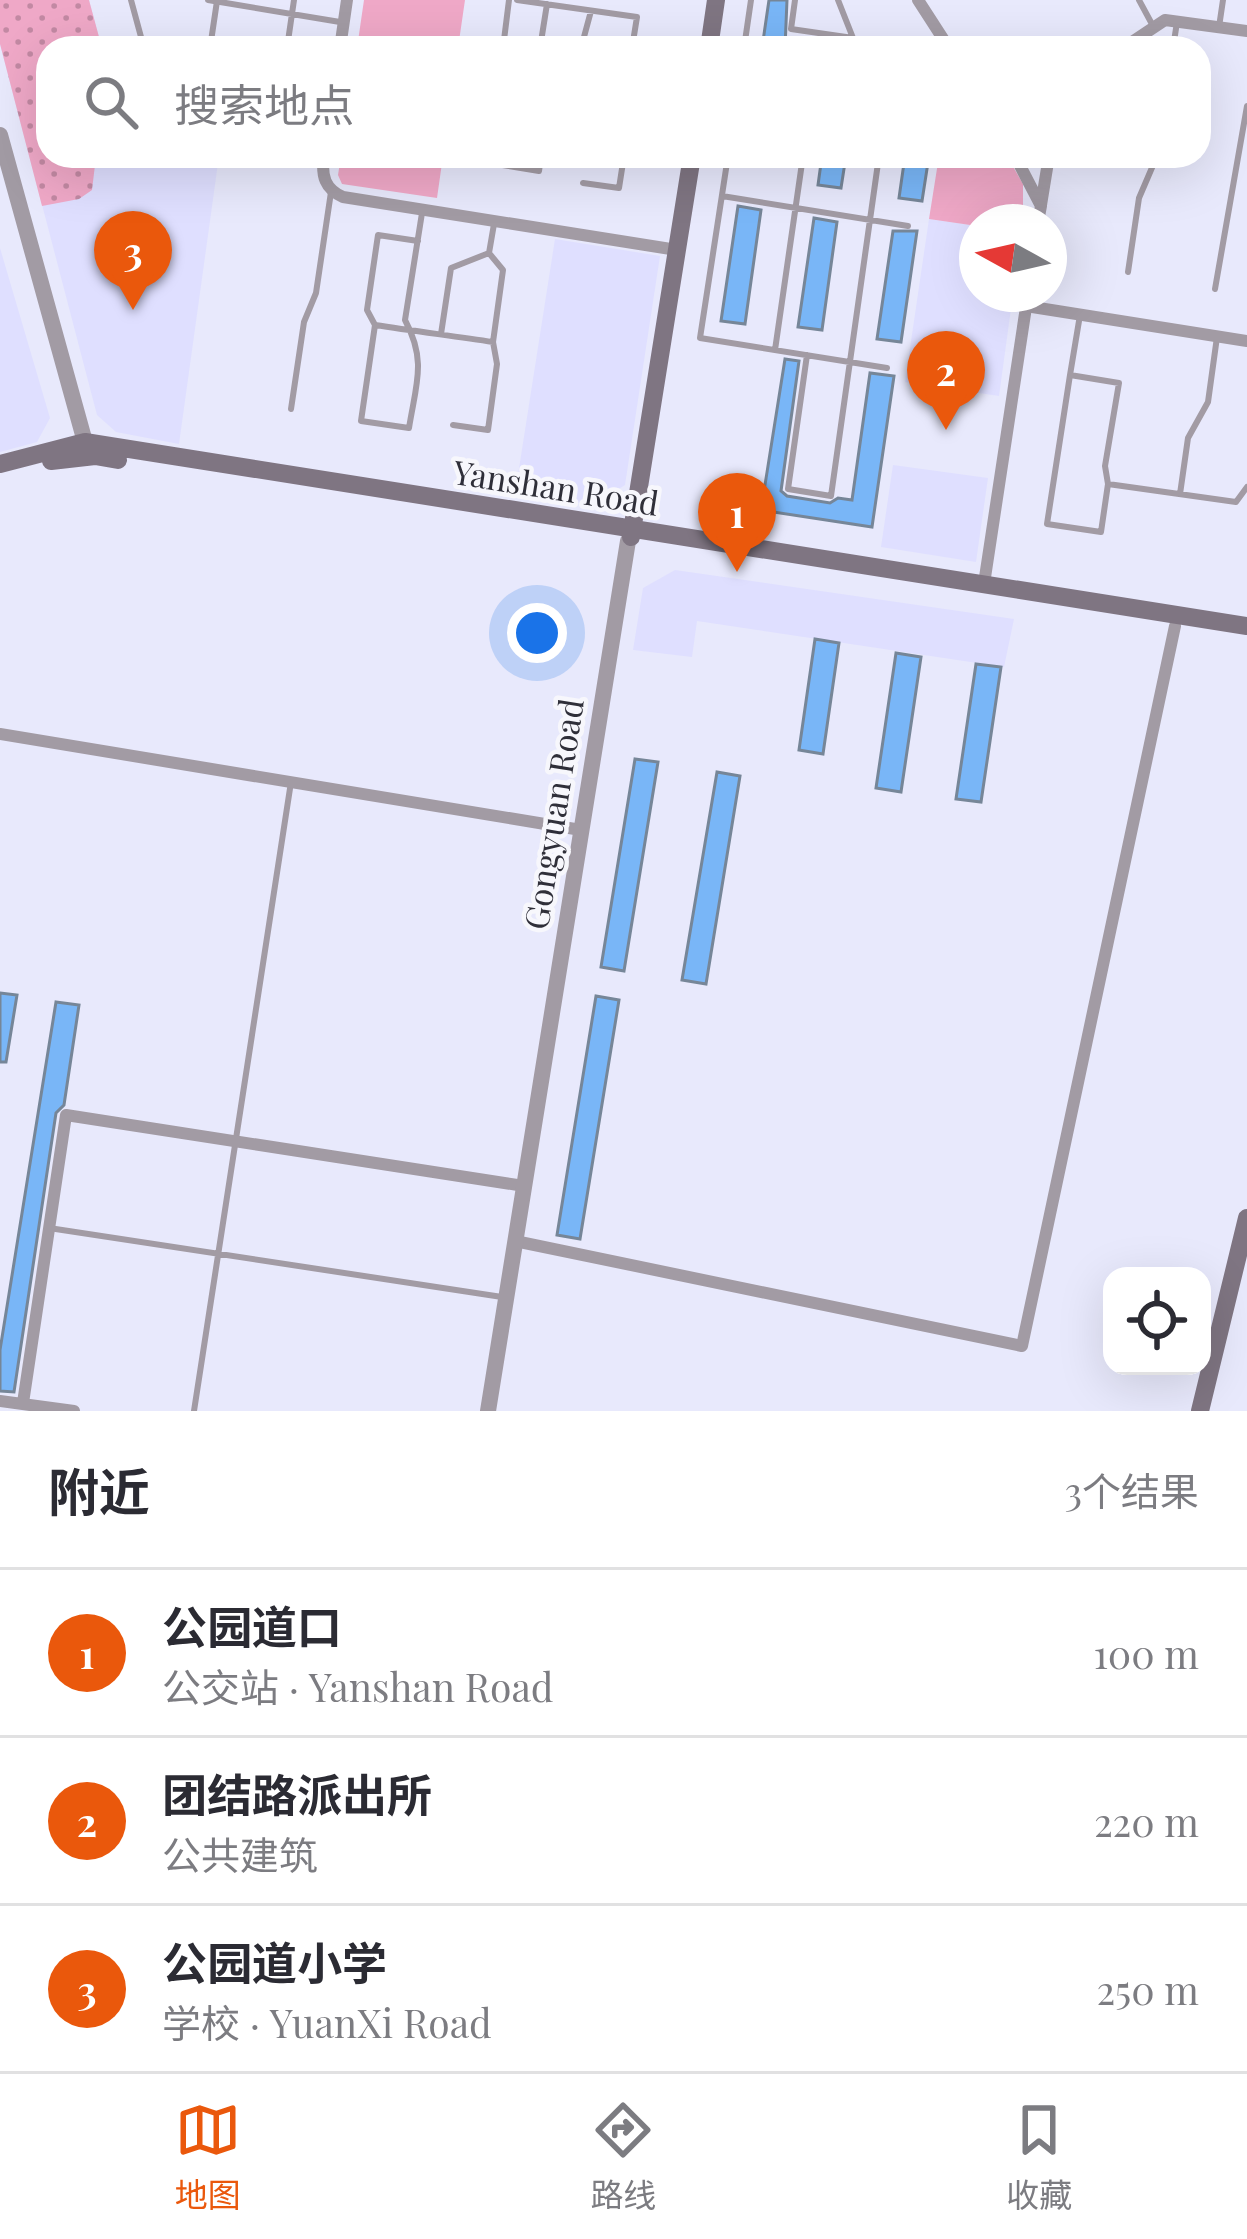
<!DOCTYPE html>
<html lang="zh">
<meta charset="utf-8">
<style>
body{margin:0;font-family:"Playfair Display","Noto Sans SC",serif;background:#f7f7f7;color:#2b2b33}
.controls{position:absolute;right:36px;bottom:36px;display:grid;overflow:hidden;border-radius:24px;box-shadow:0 12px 48px #0002}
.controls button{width:108px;height:108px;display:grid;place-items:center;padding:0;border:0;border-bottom:3px solid #e1e1e2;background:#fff;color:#2b2b33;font:60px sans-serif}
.compass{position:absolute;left:959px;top:204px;width:108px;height:108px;border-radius:50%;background:#fff;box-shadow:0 12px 48px #0002;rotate:278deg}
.you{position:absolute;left:537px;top:633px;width:42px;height:42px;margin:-30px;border:9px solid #fff;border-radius:50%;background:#1a73e8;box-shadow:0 0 0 18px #1a73e833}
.badge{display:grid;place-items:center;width:78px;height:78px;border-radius:50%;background:#ea580c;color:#fff;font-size:39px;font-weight:700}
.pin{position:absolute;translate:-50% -99px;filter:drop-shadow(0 3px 6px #0008)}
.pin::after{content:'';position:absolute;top:63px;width:42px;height:36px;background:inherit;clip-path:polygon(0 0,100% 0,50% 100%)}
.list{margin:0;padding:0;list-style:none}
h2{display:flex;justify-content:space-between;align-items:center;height:156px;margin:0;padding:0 48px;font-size:51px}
h2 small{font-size:39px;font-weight:400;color:#7c7c81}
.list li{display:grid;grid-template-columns:78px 1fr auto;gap:36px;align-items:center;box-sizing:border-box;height:168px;padding:0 48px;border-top:3px solid #e1e1e2}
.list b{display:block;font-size:45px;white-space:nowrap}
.list p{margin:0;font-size:39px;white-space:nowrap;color:#7c7c81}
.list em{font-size:39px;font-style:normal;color:#7c7c81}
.icon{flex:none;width:66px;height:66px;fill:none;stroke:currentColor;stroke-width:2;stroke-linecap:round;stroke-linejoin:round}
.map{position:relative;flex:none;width:1247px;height:1411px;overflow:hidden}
.search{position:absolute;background:#fff;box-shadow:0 12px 48px #0002;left:36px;right:36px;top:36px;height:132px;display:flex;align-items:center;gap:30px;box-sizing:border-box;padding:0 42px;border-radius:36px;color:#7c7c81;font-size:45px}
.sheet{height:660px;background:#fff}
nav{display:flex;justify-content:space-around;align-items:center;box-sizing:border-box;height:168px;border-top:3px solid #e1e1e2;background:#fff;font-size:33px;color:#7c7c81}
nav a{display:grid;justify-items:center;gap:6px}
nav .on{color:#ea580c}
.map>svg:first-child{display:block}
.built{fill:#dfdfff}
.green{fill:#efa8c7}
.park{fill:url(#park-dots)}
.building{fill:#79b6f7;stroke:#768698;stroke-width:3}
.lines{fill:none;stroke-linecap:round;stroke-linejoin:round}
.service{stroke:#a29ba4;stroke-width:6}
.minor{stroke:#a29ba4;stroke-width:12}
.tertiary{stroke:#a29ba4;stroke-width:16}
.secondary{stroke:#7f7582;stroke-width:18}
.labels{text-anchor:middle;stroke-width:9;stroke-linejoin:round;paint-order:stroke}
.street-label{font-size:33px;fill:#2f2f39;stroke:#f7f7fc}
</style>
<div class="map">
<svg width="1247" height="1411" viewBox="0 0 1247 1411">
<defs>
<pattern id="park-dots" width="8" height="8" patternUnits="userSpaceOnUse" patternTransform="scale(3)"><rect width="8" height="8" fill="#efa8c7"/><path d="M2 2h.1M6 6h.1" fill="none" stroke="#c289a3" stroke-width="1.8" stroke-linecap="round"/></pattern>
</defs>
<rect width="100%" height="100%" fill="#e8e9fc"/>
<path class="built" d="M0 0H89L102 48H48V156H219L179 444 116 432 97 415 0 44Z
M929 219 977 226V294H1013L999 396 905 382Z
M555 239 660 256 625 485 593 505 515 494Z
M0 248 50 418 37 442 0 452Z
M893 465 988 478 976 562 881 547Z
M675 570 1014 619 1004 667 697 621 692 657 633 650 643 588Z"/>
<path class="green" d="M364 0H465L458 48H357Z
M341 156H443L437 198 342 184 338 175Z
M939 156H1007L1023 184V222H977V226L929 219Z"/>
<path class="park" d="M0 0H89L102 48H48V156H103L95 165 92 190 79 199 42 206 0 44Z"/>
<path class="building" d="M769 0H787L785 48H762Z
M822 156H846L841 188 818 185Z
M905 156H929L922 201 899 198Z
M738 206 761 210 745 324 721 321Z
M814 218 837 222 822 330 798 327Z
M893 231H917L901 342 877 339Z
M785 359 799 361 781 491 787 496 830 503 838 498 852 500 870 373 894 376 872 527 761 510Z
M815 639 839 643 823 754 799 750Z
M896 653 921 657 901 792 876 788Z
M976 664 1001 667 981 802 956 799Z
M635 759 658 762 624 971 601 967Z
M717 772 740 776 706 984 682 980Z
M0 993 17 995 6 1062H0Z
M596 996 619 1000 580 1239 557 1235Z
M56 1002 79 1005 64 1105 56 1113 14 1392 0 1391V1350Z"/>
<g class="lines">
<path class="service" d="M131 0 144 48
M208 0 340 22
M517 0 637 17 632 48
M795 0 791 29 853 38 857 48
M838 0 853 38
M1139 0 1153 26
M1219 27 1223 0
M210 48 217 1
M287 48 294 0
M503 48 509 0
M540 48 547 4
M581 48 591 11
M744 48 751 0
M1173 48 1177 22
M485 156 490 163 539 171 541 156
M728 156 700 338 887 368
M583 183 619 188 624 156
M722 196 908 226
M422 213 405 320C427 361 416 384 409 428L361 421 375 325C414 331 453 336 493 342L503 270 489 253
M1128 272 1139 198 1157 156
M1215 289 1247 106
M1080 315 1070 375 1119 383 1105 466 1108 484 1236 502 1247 487
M375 325 367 310 378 235 418 241
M441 334 451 268 489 253 494 224
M775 350 803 156
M807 355 788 489 831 496 879 156
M1070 375 1047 524 1101 532 1108 484
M291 409 304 322 316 293 331 192
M453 425 488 430 497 364 493 342
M1180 494 1188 438 1208 402 1217 337
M49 1228 502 1297
M194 1411 291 782"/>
<path class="minor" d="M918 0 949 48
M340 48 347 0
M1123 48 1165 20 1247 31
M324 156C321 176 325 189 343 197L677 250
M1015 156 1041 206 1038 222
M1041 205 1049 156
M1026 306 1247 341
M984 584 1028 294
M0 734 581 830
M515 1241 1022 1346 1175 626
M0 1401 74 1411
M23 1403 66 1115 524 1186"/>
<path class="tertiary" d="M0 135 85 442
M488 1411 628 541"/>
<path class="secondary" d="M709 48 716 0
M51 461 95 456 118 460
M0 464 85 442 1247 626
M631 537 692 156
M1200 1411 1247 1218"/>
</g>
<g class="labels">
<g class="street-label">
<text transform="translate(556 488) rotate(9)" y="12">Yanshan Road</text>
<text transform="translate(554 814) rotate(-81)" y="12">Gongyuan Road</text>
</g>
</g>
</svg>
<div class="controls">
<button><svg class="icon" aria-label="locate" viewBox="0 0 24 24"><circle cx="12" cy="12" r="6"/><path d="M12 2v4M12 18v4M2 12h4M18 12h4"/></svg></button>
</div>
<svg class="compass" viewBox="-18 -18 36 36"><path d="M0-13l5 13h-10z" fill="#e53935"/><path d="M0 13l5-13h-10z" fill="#7c7c81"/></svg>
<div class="you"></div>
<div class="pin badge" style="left:737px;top:572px">1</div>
<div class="pin badge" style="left:946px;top:430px">2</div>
<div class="pin badge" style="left:133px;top:310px">3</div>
<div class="search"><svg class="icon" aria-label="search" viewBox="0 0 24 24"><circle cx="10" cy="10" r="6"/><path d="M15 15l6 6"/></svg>搜索地点</div>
</div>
<section class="sheet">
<h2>附近<small>3个结果</small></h2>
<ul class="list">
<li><span class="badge">1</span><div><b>公园道口</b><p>公交站 · Yanshan Road</p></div><em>100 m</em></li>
<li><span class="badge">2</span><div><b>团结路派出所</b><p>公共建筑</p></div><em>220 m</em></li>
<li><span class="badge">3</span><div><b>公园道小学</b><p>学校 · YuanXi Road</p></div><em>250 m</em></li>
</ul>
</section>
<nav>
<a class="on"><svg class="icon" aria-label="map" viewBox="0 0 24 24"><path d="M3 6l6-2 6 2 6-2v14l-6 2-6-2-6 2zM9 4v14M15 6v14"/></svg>地图</a>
<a><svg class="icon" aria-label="directions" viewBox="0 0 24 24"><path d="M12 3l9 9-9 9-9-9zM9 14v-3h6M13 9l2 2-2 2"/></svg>路线</a>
<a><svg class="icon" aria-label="saved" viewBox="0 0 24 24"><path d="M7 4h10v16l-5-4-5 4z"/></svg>收藏</a>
</nav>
